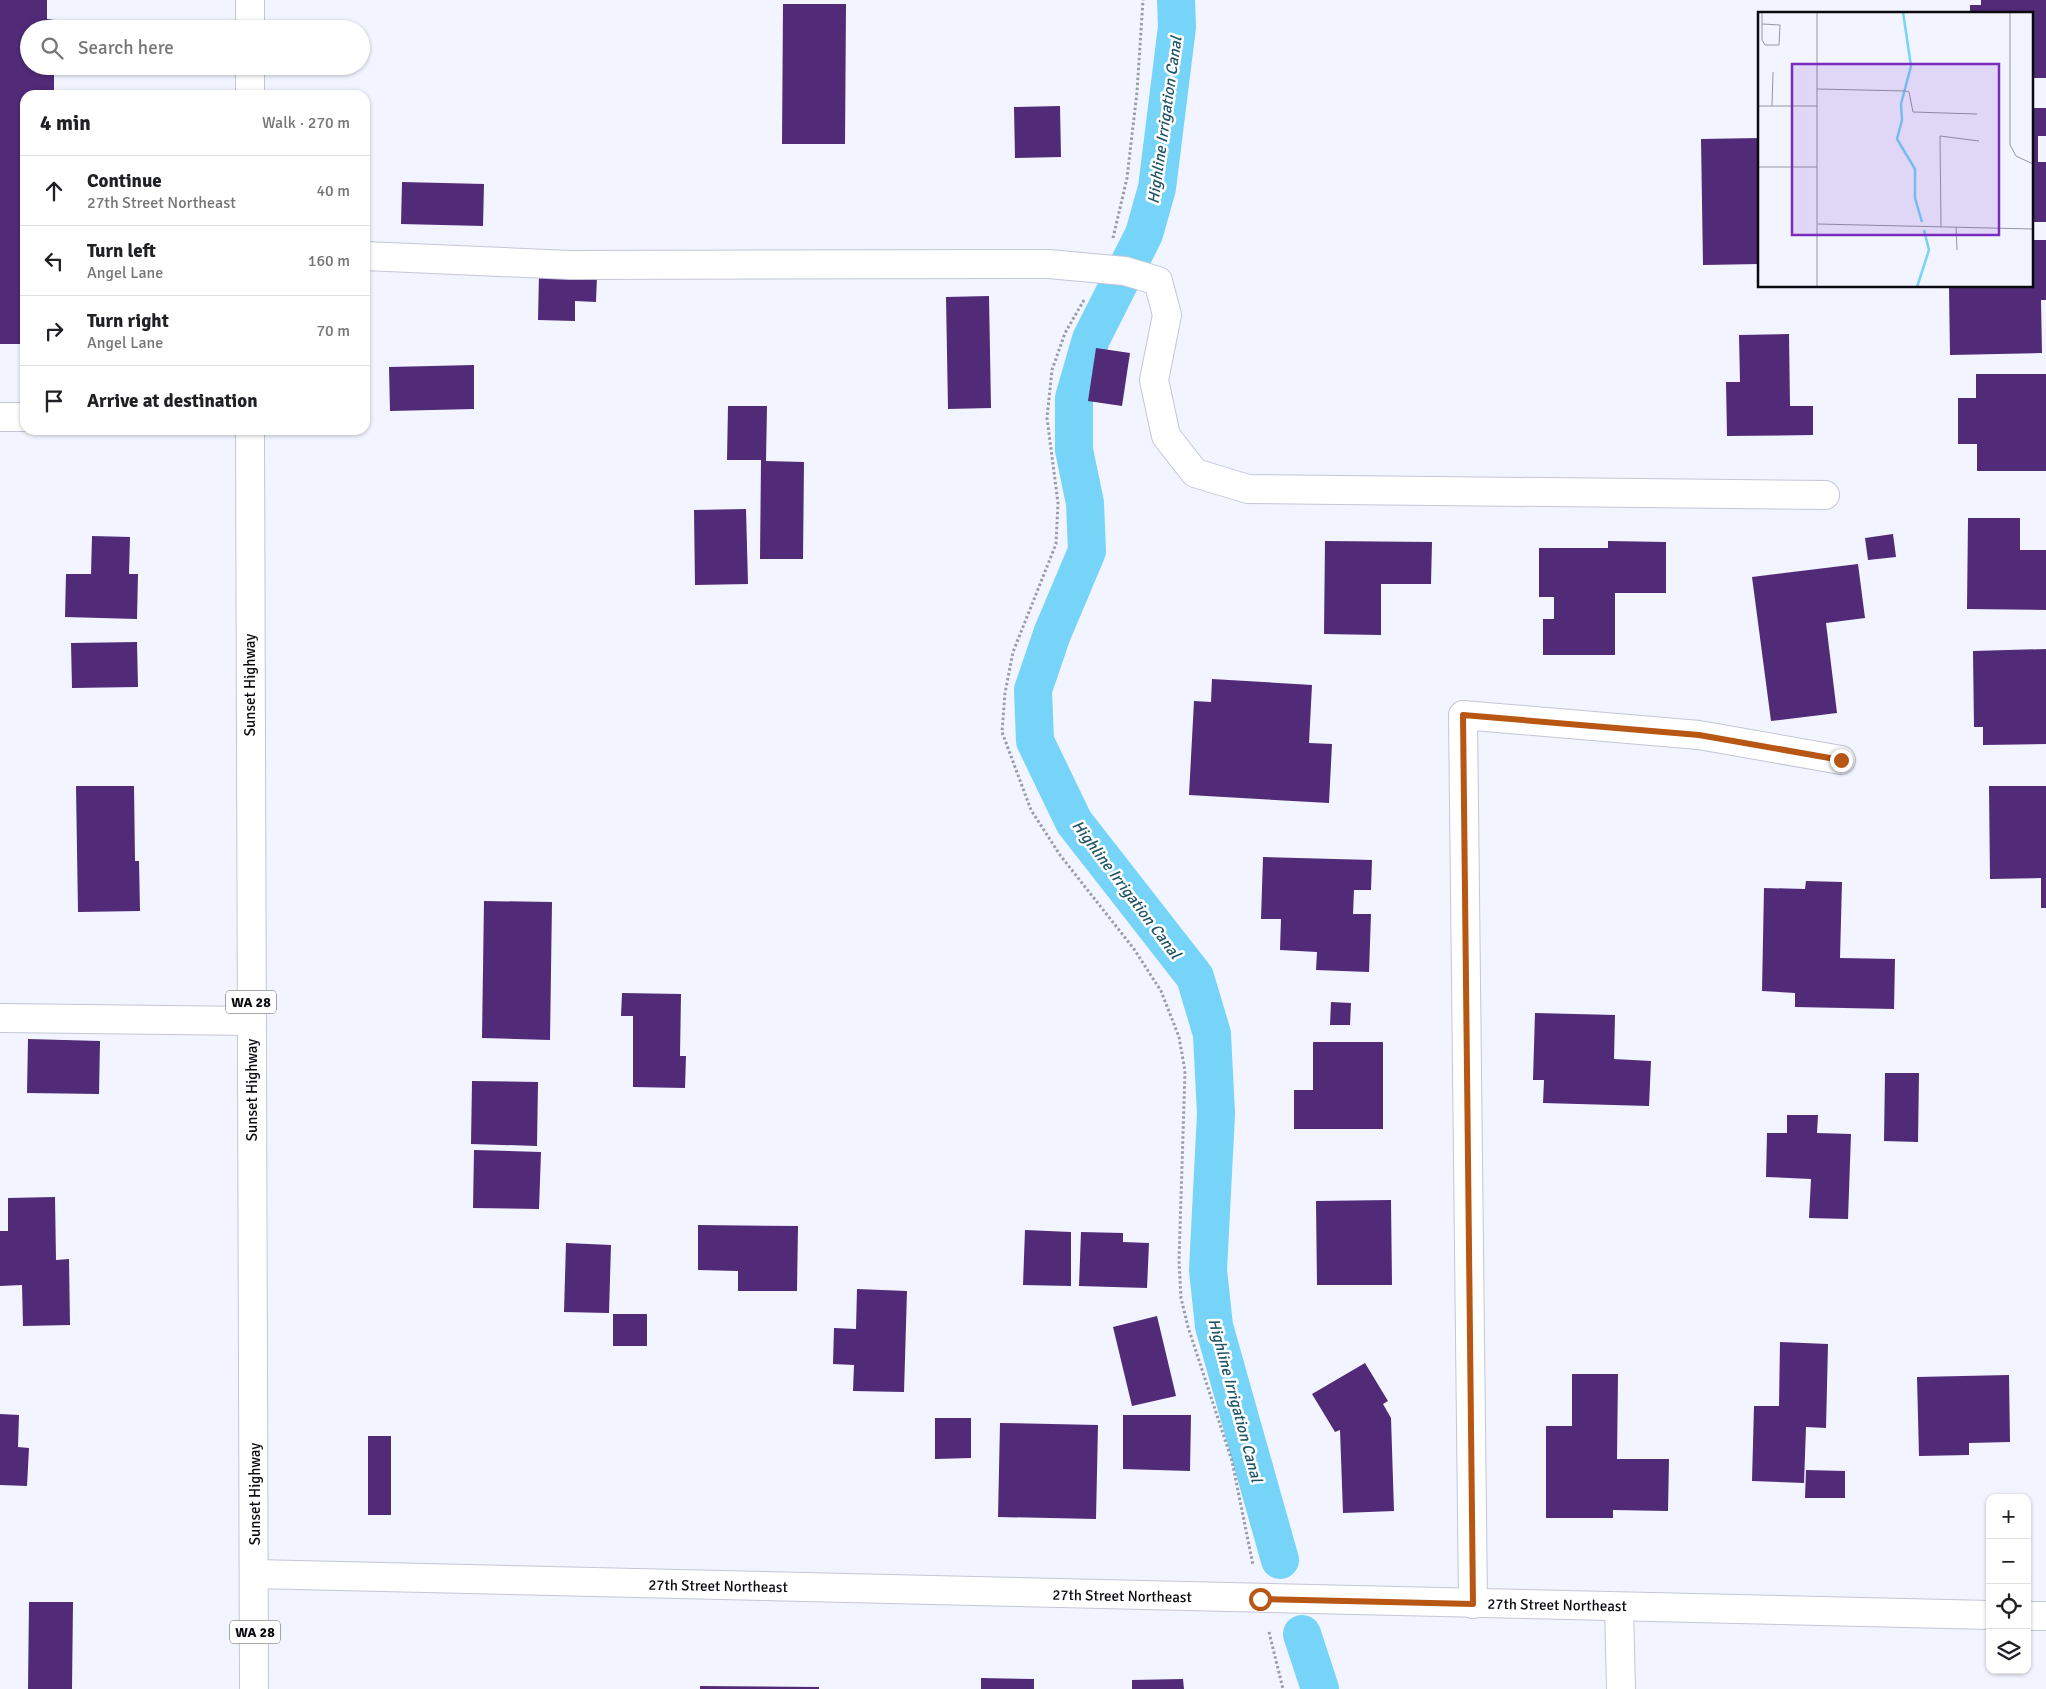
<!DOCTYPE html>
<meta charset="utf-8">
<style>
body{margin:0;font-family:Signika,sans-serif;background:#f2f2f2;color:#202124}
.controls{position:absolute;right:15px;bottom:15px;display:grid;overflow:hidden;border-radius:10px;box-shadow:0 1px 4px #0004}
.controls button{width:45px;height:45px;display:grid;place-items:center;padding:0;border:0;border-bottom:1px solid #e0e0e0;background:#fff;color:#202124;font:25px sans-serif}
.stop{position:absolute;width:15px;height:15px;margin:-11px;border:4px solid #b75713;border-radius:50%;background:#fff}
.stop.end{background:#b75713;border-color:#fff;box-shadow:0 1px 5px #0008}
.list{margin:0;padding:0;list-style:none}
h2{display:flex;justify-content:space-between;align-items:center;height:65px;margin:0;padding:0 20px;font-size:21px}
h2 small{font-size:16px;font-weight:400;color:#757577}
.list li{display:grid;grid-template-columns:32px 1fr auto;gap:15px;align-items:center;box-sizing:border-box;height:70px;padding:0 20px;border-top:1px solid #e0e0e0}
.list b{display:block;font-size:19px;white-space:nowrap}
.list p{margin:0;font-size:16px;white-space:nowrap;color:#757577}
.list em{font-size:16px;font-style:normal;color:#757577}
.icon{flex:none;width:28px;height:28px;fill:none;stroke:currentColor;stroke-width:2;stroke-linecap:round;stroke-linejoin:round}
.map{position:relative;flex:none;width:2046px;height:1689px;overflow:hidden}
.search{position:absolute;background:#fff;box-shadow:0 1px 4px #0004;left:20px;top:20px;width:350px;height:55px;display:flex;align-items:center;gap:12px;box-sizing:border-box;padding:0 18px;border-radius:28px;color:#757577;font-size:19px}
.panel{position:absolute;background:#fff;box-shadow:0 1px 4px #0004;left:20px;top:90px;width:350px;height:345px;border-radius:15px}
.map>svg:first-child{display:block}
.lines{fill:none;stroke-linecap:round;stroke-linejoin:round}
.canal{stroke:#75d4f7;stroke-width:38}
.building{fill:#512a78}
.street-casing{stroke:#c3c6d7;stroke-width:30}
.secondary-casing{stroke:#c3c6d7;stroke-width:30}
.highway-casing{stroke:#c3c6d7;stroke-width:30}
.path{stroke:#9b9ca5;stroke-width:3;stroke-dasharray:2.5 2.5;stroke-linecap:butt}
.street{stroke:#fff;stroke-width:28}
.secondary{stroke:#fff;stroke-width:28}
.highway{stroke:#fff;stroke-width:28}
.route{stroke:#b75713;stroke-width:6}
.labels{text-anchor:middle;stroke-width:5;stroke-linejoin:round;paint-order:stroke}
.shield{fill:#fff;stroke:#545458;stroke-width:1}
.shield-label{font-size:14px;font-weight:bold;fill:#0a0b10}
.street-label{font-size:15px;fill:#0a0b10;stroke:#fff}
.water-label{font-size:16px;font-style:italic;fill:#205568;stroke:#fff}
.inset-river{fill:none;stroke:#75d4f7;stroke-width:2.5}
.inset-road{fill:none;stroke:#95979f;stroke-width:1}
.view{fill:#7b2cbf;fill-opacity:0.15;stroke:#7b2cbf;stroke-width:2.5}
.inset-edge{fill:none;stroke:#0a0b10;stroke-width:2.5}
</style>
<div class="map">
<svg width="2046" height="1689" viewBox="0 0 2046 1689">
<rect width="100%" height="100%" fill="#f2f4ff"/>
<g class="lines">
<path class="canal" d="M1176 0 1177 27 1157 188 1144 234 1091 339 1074 398V450L1085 503 1087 551 1052 634 1033 690 1035 741 1074 822 1195 977 1212 1034 1216 1114 1208 1270 1214 1326 1280 1560
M1302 1634 1320 1689"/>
</g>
<path class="building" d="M0 0H47V19L54 20V29H29V66H54V95H25V344H0Z
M1981 0H2046V78H2032V14H1970V5H1981Z
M783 4H846L845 144H782Z
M1060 106 1061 157 1015 158 1014 107Z
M2032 108H2046V136H2038V162H2046V222H2032Z
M1760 138V264L1703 265 1701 139Z
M402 182 484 184 483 226 401 224Z
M2032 240H2046V300H2041L2042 353 1950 355 1949 286H2032Z
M539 274 597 276 596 302 575 301V321L538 320Z
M989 296 991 408 948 409 946 297Z
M1789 334 1790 406H1813V435L1727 436 1726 382H1740L1739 335Z
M1096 348 1130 353 1122 406 1088 401Z
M474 365V409L390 411 389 367Z
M1976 374H2046V471H1977V444H1958V398H1976Z
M728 406H767L766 461 804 462 803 559H760L761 460H727Z
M746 509 748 584 695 585 694 510Z
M1968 518H2020V550H2046V610L1967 609Z
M1893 534 1896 557 1868 560 1865 538Z
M92 536 130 537 129 574H138L137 619 65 617 66 574H91Z
M1325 541 1432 542 1431 584H1381V635L1324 634Z
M1608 541 1666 542V593H1615V655H1543V619H1554V597H1539V548H1608Z
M1858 564 1865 618 1826 623 1837 713 1771 721 1752 577Z
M137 642 138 687 72 688 71 643Z
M2046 649V744L1983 745V727H1974L1973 651Z
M1212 679 1312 685 1309 743 1332 744 1329 803 1189 795 1194 701 1211 702Z
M76 786H134L135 861H139L140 911 78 912Z
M1989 786H2046V908H2041V878L1990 879Z
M1263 857 1372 860 1371 890H1354L1353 914H1371L1369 972 1316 970 1317 952 1280 950 1281 919H1261Z
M1806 881 1842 882 1840 958 1895 959 1894 1009 1795 1007V993L1762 991 1764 888 1805 889Z
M484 901 552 902 550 1040 482 1038Z
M622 993 681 994 680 1056H686L685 1088 633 1087V1016H621Z
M1331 1002 1351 1003 1350 1025H1330Z
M1535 1013 1615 1015 1614 1059 1651 1061 1649 1106 1543 1103 1544 1080H1533Z
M28 1039 100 1041 99 1094 27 1093Z
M1313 1042H1383V1129H1294V1090H1313Z
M1885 1073H1919L1918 1142 1884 1141Z
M472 1081 538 1082 537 1146 471 1144Z
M1787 1115H1818L1817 1133 1851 1134 1848 1219 1809 1218 1811 1179 1766 1177 1767 1133H1787Z
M474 1150 541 1152 539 1209 473 1208Z
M55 1197 56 1260 69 1259 70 1325 23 1326 22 1285 0 1286V1231H8V1198Z
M1391 1200 1392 1285H1317L1316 1201Z
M698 1225 798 1226 797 1291H738V1271L698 1270Z
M1025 1230 1071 1232V1286L1023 1285Z
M1081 1232 1123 1233V1242L1149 1243 1147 1288 1079 1286Z
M566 1243 611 1245 609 1313 564 1312Z
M857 1289 907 1291 904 1392 853 1391 854 1365 833 1364 834 1328 856 1329Z
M613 1314H647V1346H613Z
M1157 1316 1176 1396 1132 1406 1113 1327Z
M1780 1342 1828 1344 1826 1428 1806 1427 1804 1483 1752 1481 1754 1406H1779Z
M1365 1363 1388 1401 1383 1404 1391 1418 1394 1511 1343 1513 1340 1430 1335 1432 1312 1394Z
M1572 1374H1618L1617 1459H1669L1668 1511 1613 1510V1518H1546V1426H1572Z
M2009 1375 2010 1442 1969 1443V1455L1919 1456 1917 1377Z
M0 1414 19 1415 18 1447 29 1448 27 1486 0 1485Z
M1123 1415H1191L1190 1471 1123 1469Z
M935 1418H971V1458L935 1459Z
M1000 1423 1098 1425 1096 1519 998 1517Z
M368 1436H391V1515H368Z
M1806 1470 1845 1471V1498H1805Z
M29 1602H73L72 1689H28Z
M981 1678 1034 1679V1689H981Z
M1183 1679 1184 1689H1132V1680Z
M700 1686 819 1687V1689H700Z"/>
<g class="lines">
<g class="street-casing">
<path id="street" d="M365 256 570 265 1049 264 1125 271 1158 281 1167 315 1154 380 1166 436 1195 473 1248 489 1825 495
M0 417H25
M0 1018 252 1021
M1473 1604 1463 715 1699 735 1841 760
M1619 1607 1621 1689"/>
</g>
<g class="secondary-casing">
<path id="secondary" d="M255 1574 1990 1615
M2027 1616H2046"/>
</g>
<g class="highway-casing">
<path id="highway" d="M250 29V0
M250 95V66
M250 430 254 1689"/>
</g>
<path class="path" d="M1113 238 1127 178 1137 92 1143 0
M1084 300 1065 333 1052 370 1047 418 1058 503 1056 544 1013 652 1005 693 1002 732 1031 810 1060 855 1134 949 1161 991 1179 1037 1185 1071 1179 1261 1181 1298 1188 1327 1232 1461 1253 1565
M1269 1632 1283 1689"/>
<use href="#street" class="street"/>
<use href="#secondary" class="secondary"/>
<use href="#highway" class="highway"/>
</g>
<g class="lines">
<path class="route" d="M1260 1599 1473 1604 1463 715 1699 735 1841 760"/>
</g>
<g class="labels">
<g class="shield">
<rect x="226" y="990.5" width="50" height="23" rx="4"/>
<rect x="230" y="1620.5" width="50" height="23" rx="4"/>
</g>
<g class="shield-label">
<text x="251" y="1007">WA 28</text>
<text x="255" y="1637">WA 28</text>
</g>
<g class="street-label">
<text transform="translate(250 685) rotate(-90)" y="5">Sunset Highway</text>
<text transform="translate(252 1090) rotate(-90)" y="5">Sunset Highway</text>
<text transform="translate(255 1494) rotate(-90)" y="5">Sunset Highway</text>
<text transform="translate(718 1586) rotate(1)" y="5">27th Street Northeast</text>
<text transform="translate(1122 1596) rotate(1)" y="5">27th Street Northeast</text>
<text transform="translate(1557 1605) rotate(1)" y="5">27th Street Northeast</text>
</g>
<g class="water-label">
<text transform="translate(1164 120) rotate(-82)" y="6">Highline Irrigation Canal</text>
<text transform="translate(1127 889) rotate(53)" y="6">Highline Irrigation Canal</text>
<text transform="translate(1236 1400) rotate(75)" y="6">Highline Irrigation Canal</text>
</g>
</g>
<g transform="translate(1758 12)">
<rect width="275" height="275" fill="#f2f4ff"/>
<path class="inset-river" d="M145 0 153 54 143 92 144 108 139 127 157 157V186L164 210M159 275 171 238 166 218"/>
<path class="inset-road" d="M252 0V133L258 144 275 152M4 12 22 13 21 33H7L4 28V0M59 77 148 79 151 80 155 100 219 102M0 94H59M14 94 15 60M0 155H59M60 212 275 217M183 215 182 124 221 129M198 215 199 238M59 275V0"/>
<path class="view" d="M34 52H241V223H34Z"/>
<rect width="275" height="275" class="inset-edge"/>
</g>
</svg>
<div class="controls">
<button>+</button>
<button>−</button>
<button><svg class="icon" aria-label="locate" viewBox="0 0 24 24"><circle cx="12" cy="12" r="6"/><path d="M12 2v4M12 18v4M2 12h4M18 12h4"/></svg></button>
<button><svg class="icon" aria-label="layers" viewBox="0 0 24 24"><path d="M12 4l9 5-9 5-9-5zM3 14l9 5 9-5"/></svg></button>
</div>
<div class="stop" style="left:1260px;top:1599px"></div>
<div class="stop end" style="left:1841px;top:760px"></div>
<div class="search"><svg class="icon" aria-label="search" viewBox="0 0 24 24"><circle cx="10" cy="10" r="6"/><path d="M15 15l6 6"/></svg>Search here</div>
<section class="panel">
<h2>4 min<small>Walk · 270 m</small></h2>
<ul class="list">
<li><svg class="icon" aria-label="ahead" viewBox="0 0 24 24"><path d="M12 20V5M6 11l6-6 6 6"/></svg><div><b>Continue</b><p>27th Street Northeast</p></div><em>40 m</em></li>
<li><svg class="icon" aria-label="left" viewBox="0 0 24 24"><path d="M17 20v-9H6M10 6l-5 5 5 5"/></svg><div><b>Turn left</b><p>Angel Lane</p></div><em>160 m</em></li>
<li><svg class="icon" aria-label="right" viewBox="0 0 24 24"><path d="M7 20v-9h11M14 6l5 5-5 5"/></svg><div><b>Turn right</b><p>Angel Lane</p></div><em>70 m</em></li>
<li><svg class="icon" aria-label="arrive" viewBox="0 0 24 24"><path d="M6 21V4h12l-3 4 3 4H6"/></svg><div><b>Arrive at destination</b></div></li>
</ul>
</section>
</div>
